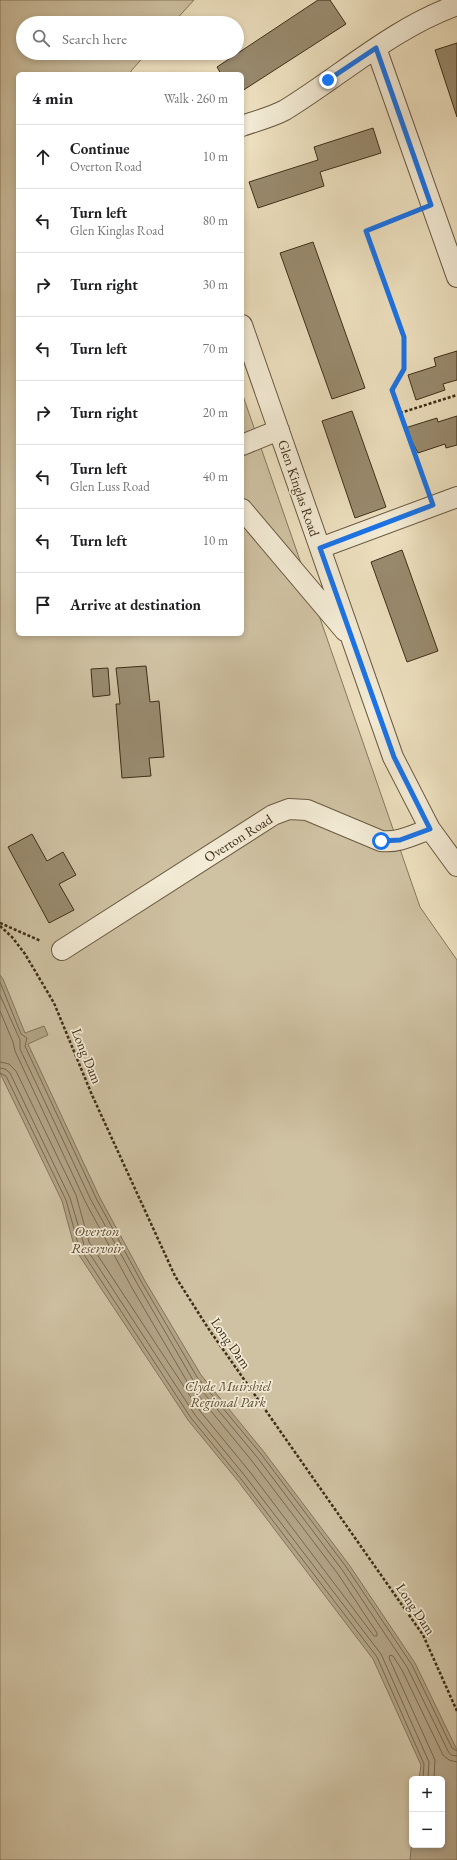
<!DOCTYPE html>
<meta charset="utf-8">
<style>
body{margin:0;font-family:"EB Garamond",serif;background:#f6f6f6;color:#202124}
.controls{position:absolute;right:12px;bottom:12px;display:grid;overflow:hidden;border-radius:6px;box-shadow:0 2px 6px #0003}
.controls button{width:36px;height:36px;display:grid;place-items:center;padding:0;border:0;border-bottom:1px solid #e0e0e0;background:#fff;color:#202124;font:20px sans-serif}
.stop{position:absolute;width:12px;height:12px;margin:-9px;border:3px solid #1a73e8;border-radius:50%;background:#fff}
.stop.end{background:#1a73e8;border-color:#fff;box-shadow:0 1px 4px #0008}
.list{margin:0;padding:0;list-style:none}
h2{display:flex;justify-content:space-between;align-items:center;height:52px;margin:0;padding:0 16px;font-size:17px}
h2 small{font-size:13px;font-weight:400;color:#757577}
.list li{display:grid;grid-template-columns:26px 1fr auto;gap:12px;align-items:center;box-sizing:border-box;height:64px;padding:0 16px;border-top:1px solid #e0e0e0}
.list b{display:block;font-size:15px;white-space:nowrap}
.list p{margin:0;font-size:13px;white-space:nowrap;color:#757577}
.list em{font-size:13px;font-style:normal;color:#757577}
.icon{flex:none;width:22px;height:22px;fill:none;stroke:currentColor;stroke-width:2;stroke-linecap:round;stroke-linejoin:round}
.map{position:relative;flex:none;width:457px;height:1860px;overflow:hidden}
.search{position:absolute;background:#fff;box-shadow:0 2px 6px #0003;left:16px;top:16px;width:228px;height:44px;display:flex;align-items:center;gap:10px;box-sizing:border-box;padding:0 14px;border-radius:22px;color:#757577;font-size:15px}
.panel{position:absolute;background:#fff;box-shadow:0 2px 6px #0003;left:16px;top:72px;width:228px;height:564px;border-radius:6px}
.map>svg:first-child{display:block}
.green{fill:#cfc2a3;stroke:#87785e;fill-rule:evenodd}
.water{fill:#b2a386;stroke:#84745a}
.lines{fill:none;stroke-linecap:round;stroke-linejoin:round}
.shore{stroke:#78684f;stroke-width:1}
.building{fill:#998b6f;stroke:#3f2e18}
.street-casing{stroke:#6a5a42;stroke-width:22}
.path{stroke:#3f2e18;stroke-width:2.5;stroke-dasharray:3 2;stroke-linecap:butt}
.street{stroke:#f3ebd5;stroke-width:20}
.route{stroke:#1a73e8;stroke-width:5}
.labels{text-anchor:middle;stroke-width:3.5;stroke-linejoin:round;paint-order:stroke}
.street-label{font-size:14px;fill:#3f2e18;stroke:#f3ebd5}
.park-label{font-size:14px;font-style:italic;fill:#5c4c34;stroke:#f3ebd5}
.water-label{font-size:15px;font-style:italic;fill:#5c4b34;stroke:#f3ebd5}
</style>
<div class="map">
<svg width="457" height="1860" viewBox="0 0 457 1860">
<rect width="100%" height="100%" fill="#ede0bf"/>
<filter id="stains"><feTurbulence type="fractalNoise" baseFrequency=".005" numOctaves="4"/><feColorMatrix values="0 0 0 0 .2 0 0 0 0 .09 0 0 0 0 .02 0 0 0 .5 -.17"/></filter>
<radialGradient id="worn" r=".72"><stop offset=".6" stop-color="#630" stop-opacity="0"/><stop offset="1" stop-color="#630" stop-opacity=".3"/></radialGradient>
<path class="green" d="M0 0H194L173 23H23V53H147L131 71V74H18V634H242V393L420 907 457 960V1860H0ZM412 1779H442V1845H412Z"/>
<path class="water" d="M0 975 3 979 25 1033 44 1026 48 1035 28 1044 99 1196 145 1281 201 1375 264 1452 350 1566 415 1663 457 1750V1860H410L412 1839V1845H442V1779H419L421 1765 373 1659 238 1481 188 1420 75 1249 62 1201 0 1073Z"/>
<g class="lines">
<path class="shore" d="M0 982 21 1034 27 1038 25 1046 96 1198 142 1283 197 1377 261 1454 347 1568 412 1665 452 1748 457 1751
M0 995 20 1040V1049L91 1200 138 1285 193 1380 257 1457 343 1571 407 1667 448 1751 451 1755 457 1756
M0 1011 13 1042 15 1051 86 1203 132 1288 188 1383 252 1461 338 1574 377 1633V1636H374L250 1472 200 1411 89 1242 76 1195 16 1071 9 1064 0 1062
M0 1068 5 1069 10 1073 70 1198 84 1245 195 1415 245 1476 381 1654 429 1762 428 1779
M0 1073 6 1076 66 1200 79 1247 191 1418 241 1479 377 1657 424 1764 423 1779
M434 1779 435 1760 389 1658 390 1655 393 1656 402 1670 443 1755 449 1760 457 1762"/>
</g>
<path class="building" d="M318 0H330L346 24 242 91V74H221L217 67Z
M457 43V117L435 50Z
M373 128 381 153 320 172 324 186 258 208 249 182 318 160 314 147Z
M313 242 365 388 332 399 280 253Z
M457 351V380L443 384 445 390 416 400 408 375 436 366 434 358Z
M352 411 386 507 355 518 322 421Z
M457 416V445L446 448 445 444 418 453 405 428 437 418 438 422Z
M402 550 438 651 407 662 371 562Z
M146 666 150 702 159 701 164 757 149 758 151 776 122 778 116 704H120L116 668Z
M108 668 110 695 93 697 91 669Z
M32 834 47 861 63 852 76 875 59 884 74 910 49 923 8 847Z"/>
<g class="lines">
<g class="street-casing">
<path id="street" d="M376 48 457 277
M242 126C256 121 272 117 285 110 342 75 393 28 457 5
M242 325 393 757 430 829 457 866
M242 445 279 430
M242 509 345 631
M320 548 457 497
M62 950 273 815 289 809 307 810 381 841C399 843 413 835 430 829"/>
</g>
<path class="path" d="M410 213 366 231 404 337V369L393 390 425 483
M400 413 457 395
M0 923 41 941
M0 926 12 937 25 954 54 1003 92 1095 175 1276 208 1328 423 1635 457 1711"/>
<use href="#street" class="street"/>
</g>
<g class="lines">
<path class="route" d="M328 80 376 48 431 205 366 231 404 337V369L392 390 433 505 320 548 394 757 430 829 400 840 381 841"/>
</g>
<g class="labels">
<g class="street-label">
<text transform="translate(299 488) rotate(71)" y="5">Glen Kinglas Road</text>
<text transform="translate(238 838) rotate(-32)" y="5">Overton Road</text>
<text transform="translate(87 1056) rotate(68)" y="5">Long Dam</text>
<text transform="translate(231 1343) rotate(55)" y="5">Long Dam</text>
<text transform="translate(416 1609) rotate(56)" y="5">Long Dam</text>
</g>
<g class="park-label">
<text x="228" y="1391">Clyde Muirshiel<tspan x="228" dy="16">Regional Park</tspan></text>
</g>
<g class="water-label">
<text x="97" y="1236">Overton<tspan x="97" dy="17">Reservoir</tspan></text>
</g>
</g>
<rect width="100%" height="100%" filter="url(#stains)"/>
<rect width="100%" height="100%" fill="url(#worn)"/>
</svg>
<div class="controls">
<button>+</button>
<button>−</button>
</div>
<div class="stop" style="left:381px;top:841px"></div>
<div class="stop end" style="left:328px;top:80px"></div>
<div class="search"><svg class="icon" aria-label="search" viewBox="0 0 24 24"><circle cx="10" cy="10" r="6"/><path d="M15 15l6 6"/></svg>Search here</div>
<section class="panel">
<h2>4 min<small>Walk · 260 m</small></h2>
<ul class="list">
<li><svg class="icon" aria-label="ahead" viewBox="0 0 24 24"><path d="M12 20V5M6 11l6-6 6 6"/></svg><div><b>Continue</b><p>Overton Road</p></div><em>10 m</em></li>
<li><svg class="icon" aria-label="left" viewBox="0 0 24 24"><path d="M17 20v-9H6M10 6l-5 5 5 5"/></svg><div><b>Turn left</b><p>Glen Kinglas Road</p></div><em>80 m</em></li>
<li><svg class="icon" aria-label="right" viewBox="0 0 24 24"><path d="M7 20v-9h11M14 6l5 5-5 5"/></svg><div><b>Turn right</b></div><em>30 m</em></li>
<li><svg class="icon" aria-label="left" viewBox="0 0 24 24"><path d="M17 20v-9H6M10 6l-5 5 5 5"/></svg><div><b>Turn left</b></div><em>70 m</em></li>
<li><svg class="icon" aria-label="right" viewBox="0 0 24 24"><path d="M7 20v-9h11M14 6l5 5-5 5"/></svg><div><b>Turn right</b></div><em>20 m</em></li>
<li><svg class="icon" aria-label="left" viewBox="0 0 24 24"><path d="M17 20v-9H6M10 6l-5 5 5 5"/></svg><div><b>Turn left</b><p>Glen Luss Road</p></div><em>40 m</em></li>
<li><svg class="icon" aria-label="left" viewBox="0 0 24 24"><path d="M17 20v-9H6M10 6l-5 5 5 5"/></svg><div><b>Turn left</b></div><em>10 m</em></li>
<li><svg class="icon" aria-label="arrive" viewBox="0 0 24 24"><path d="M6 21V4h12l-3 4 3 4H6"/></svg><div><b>Arrive at destination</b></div></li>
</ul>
</section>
</div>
